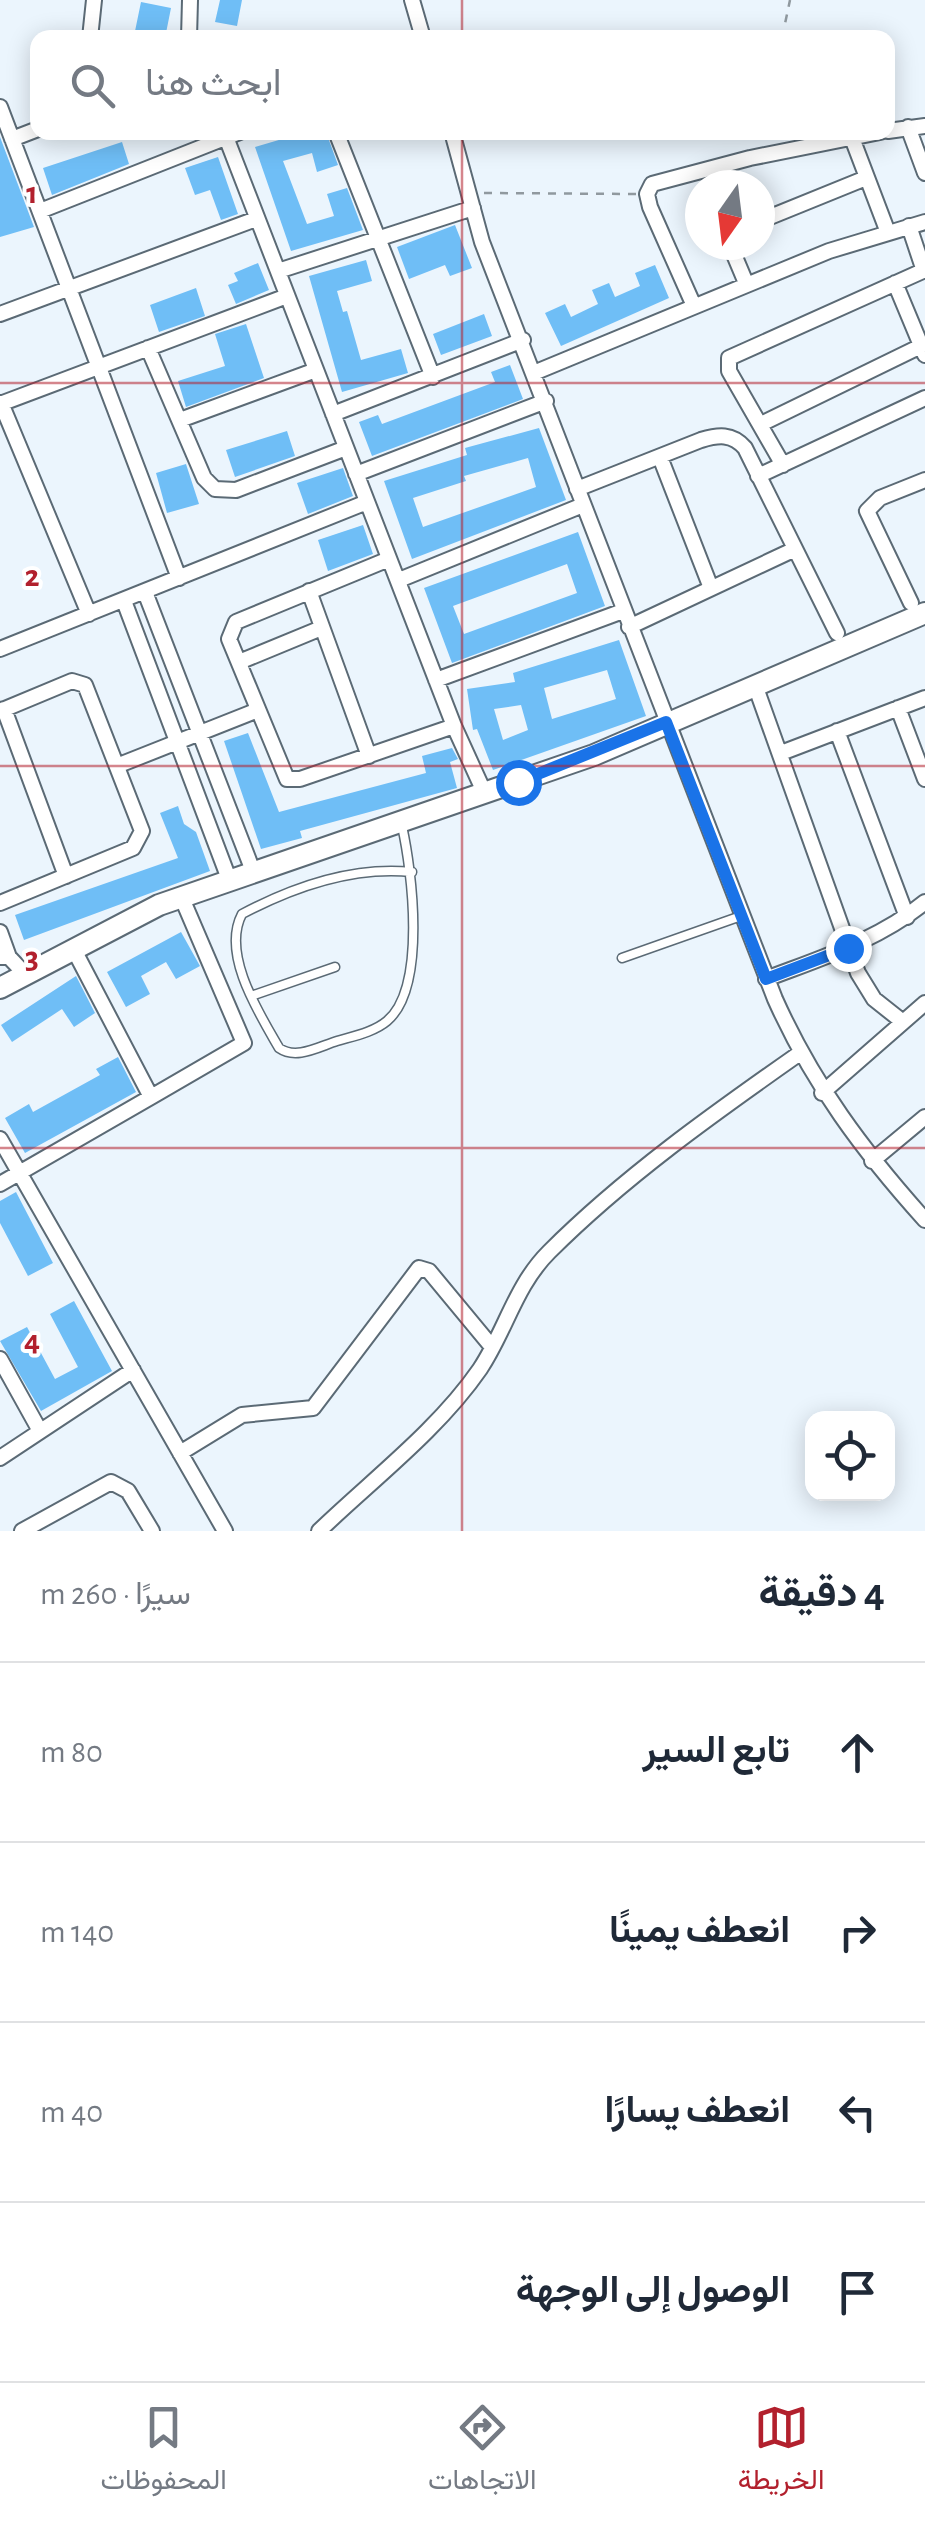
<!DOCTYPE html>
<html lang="ar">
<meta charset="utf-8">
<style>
body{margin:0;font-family:"Alegreya Sans",Vazirmatn,sans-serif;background:#f2f2f3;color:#1f2937;direction:rtl}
.controls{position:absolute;right:30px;bottom:30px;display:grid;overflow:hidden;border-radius:20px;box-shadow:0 5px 25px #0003}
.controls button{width:90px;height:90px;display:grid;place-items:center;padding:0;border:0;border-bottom:2px solid #e0e1e3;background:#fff;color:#1f2937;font:50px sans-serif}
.compass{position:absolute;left:685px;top:170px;width:90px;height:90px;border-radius:50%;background:#fff;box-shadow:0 5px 25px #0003;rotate:194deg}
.stop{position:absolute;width:30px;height:30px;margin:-22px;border:8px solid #1a73e8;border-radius:50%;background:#fff}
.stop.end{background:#1a73e8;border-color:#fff;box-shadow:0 2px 10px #0008}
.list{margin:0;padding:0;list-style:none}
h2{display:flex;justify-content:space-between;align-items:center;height:130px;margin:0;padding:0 40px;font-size:42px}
h2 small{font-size:32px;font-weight:400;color:#747a83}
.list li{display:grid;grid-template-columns:65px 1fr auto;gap:30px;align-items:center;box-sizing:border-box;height:180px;padding:0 40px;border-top:2px solid #e0e1e3}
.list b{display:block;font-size:38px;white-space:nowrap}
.list em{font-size:32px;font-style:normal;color:#747a83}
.icon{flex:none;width:55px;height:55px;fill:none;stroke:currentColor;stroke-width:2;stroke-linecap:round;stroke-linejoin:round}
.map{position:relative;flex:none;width:925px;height:1531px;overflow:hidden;direction:ltr}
.search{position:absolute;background:#fff;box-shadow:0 5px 25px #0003;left:30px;right:30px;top:30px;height:110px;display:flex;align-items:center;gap:25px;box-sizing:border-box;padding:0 35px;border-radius:20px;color:#747a83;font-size:38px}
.sheet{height:850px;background:#fff}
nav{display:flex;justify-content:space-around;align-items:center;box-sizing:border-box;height:140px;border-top:2px solid #e0e1e3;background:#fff;font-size:28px;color:#747a83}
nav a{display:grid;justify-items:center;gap:5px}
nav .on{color:#b2202d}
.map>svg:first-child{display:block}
.building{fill:#6fbef6;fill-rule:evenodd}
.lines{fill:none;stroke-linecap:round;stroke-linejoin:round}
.service-casing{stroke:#5b6a75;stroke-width:11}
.minor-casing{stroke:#5b6a75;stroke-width:18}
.secondary-casing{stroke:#5b6a75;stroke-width:24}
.path{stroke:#90999f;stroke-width:2.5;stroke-dasharray:8 8;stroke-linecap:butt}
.service{stroke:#fff;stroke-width:8}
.minor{stroke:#fff;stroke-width:14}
.secondary{stroke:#fff;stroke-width:20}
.route{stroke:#1a73e8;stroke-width:12}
.grid{fill:none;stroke:#b2202d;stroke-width:2.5;stroke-opacity:0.55}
.grid-label{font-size:32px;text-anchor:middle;font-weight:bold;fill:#b2202d;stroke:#fff;stroke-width:8;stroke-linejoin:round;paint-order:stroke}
</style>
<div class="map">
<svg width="925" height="1531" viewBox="0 0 925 1531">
<rect width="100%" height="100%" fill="#ebf5fd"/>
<path class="building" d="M220 0H242L237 26 215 22Z
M141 2 171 8 165 38 134 36Z
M306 132H326L338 165 317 172 312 153 283 161 307 224 334 216 327 194 347 188 363 230 291 251 255 147Z
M0 137 34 227 0 237Z
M122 142 129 164 52 195 43 168Z
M218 157 238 214 221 220 210 190 195 195 185 168Z
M455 225 472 268 450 276 445 265 409 279 397 247Z
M366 260 372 281 337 291 343 312 347 311 361 360 401 349 408 373 342 392 309 276Z
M258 263 269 290 236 304 228 285 238 281 234 273Z
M655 265 669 298 561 346 545 313 565 304 571 317 598 304 592 290 609 283 615 297 640 286 635 273Z
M196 288 205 316 159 332 150 305Z
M484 314 492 336 441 355 433 334Z
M246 324 264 378 186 407 178 381 225 366 215 334Z
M510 365 523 399 372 456 359 422 378 415 382 424 495 382 491 372Z
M539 428 566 500 412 559 384 481 467 455 465 448ZM528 458 536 487 423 527 413 498 466 481 464 476Z
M287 431 295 456 235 477 226 450Z
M186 464 199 504 167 513 156 473Z
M343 468 353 496 308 514 297 483Z
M363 525 373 554 328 571 318 540Z
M578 532 605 606 452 663 424 588ZM567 564 577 593 464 634 453 606Z
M619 640 646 716 493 770 477 729 473 730 467 689 515 682 513 673ZM607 670 616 699 552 719 544 688ZM521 705 528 730 503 740 494 709Z
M248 733 279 812 426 773 422 756 452 748 458 759 450 762 457 788 300 831 302 838 261 849 224 741Z
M178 806 184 824 196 832 210 871 24 940 15 915 178 858 160 813Z
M181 932 200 966 176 979 166 962 141 976 150 994 126 1007 107 972Z
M76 976 95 1013 74 1027 62 1009 12 1042 1 1025Z
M118 1057 136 1092 25 1153 5 1118 29 1104 33 1112 100 1075 96 1069Z
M16 1192 53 1263 28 1276 0 1223V1201Z
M74 1301 112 1371 41 1411 0 1341 27 1327 55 1379 78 1367 50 1314Z"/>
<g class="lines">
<g class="service-casing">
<path id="service" d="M402 826C412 871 427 987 387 1021 374 1032 354 1036 337 1041 318 1047 296 1060 279 1048 259 1013 221 954 242 914 293 887 354 866 412 872
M622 958 741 916
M251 996 335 967"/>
</g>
<g class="minor-casing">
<path id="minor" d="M412 0 423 38
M90 38 94 0
M189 38 190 0
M0 107 179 578
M908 127 925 173
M888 131 925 126
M224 132 454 726 485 794
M336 132 433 377
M452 132 482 242 775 999C813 1084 863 1151 925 1220
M852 138 887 230
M12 139 38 129
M40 211 240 132
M760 221 866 178
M909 226 924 271
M730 245 746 283
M278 271 473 208
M895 283 925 355
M694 306 650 207 647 194 652 184 750 158 880 132
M0 314 256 219
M148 348 204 478 215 489 236 490 346 448
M536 372 829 251 925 222
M1 403 89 614
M0 404 287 296
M333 414 523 340
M180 420 316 370
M761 424 925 344
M660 457 711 588
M783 465 729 371V358L925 270
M356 474 546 401
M758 476 925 398
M577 489 701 440C718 435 732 433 745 448L837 633
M389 559 236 622 229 639 287 779H300L454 726
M399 580 583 505
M309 591 369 756
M145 592 253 871
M124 601 229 879
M911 603 867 511 880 498 925 480
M629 627 793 550
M0 649 367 502
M239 662 319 629
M436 680 623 611
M755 685 858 973 874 999 903 1022
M898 708 925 779
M4 709 66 876
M0 711 72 681 85 685 142 831 133 848 0 903
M837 731 907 917
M781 753 925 698
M119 765 258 710
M0 932 9 957
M0 957H9L25 974
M766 979C821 958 879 940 925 902
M822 1093 925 1003
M151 1097 244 1043 181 896
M0 1139 225 1531
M872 1161 925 1117
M0 1184 151 1097 73 948
M0 1359 40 1431
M180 1453 242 1415 313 1408 419 1268 429 1271 492 1347
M0 1458 133 1370
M22 1531 111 1482 128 1491 152 1531
M319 1531C372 1480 438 1430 480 1369 506 1330 515 1286 549 1252 624 1177 713 1114 800 1053"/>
</g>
<g class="secondary-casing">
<path id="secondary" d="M0 988 159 905 594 755 925 613"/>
</g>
<path class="path" d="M782 38 790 0
M484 193 636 194"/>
<use href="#service" class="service"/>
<use href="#minor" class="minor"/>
<use href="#secondary" class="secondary"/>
</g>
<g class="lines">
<path class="route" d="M518 782 666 722 766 979 848 948"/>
</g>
<path class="grid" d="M462 0V38M462 132V1531M0 383H925M0 766H925M0 1148H925"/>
<g class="grid-label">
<text x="32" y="203">1</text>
<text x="32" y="586">2</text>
<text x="32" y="968">3</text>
<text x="32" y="1351">4</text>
</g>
</svg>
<div class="controls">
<button><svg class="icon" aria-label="locate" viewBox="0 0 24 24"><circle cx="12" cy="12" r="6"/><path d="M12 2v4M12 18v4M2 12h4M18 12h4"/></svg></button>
</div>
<svg class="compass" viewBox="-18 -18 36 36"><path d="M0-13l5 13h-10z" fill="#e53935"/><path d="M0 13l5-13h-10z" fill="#747a83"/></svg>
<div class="stop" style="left:518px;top:782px"></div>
<div class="stop end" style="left:848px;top:948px"></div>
<div class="search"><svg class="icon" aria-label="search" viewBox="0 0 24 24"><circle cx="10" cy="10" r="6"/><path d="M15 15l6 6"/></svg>ابحث هنا</div>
</div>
<section class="sheet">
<h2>4 دقيقة<small>سيرًا · 260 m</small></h2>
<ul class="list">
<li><svg class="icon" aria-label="ahead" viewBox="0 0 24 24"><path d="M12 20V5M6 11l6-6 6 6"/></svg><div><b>تابع السير</b></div><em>80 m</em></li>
<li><svg class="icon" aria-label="right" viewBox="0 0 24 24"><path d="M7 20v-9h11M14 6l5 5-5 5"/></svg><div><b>انعطف يمينًا</b></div><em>140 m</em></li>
<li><svg class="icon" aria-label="left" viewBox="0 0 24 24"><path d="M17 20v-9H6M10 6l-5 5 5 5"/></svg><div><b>انعطف يسارًا</b></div><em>40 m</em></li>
<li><svg class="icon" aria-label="arrive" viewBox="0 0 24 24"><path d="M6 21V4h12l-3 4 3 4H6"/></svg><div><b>الوصول إلى الوجهة</b></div></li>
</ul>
</section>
<nav>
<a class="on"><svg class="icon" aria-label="map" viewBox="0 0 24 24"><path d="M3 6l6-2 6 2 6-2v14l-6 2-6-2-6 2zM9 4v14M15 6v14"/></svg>الخريطة</a>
<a><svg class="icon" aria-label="directions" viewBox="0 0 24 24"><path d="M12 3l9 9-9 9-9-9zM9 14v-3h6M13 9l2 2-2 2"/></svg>الاتجاهات</a>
<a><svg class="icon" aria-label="saved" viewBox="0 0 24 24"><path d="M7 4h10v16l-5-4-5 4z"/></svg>المحفوظات</a>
</nav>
